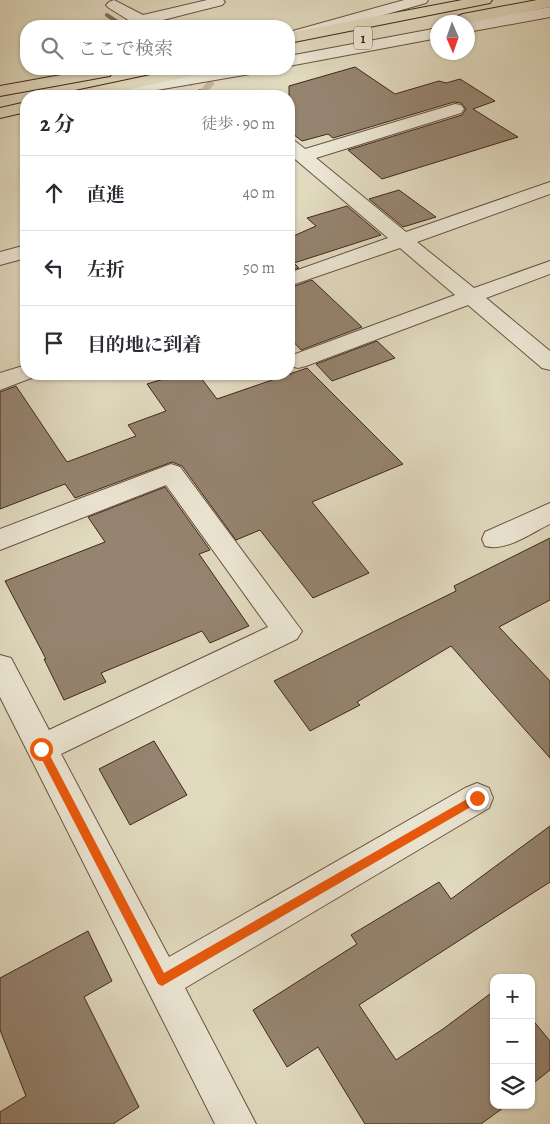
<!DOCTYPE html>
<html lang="ja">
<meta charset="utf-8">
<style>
body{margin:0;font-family:Alegreya,"Noto Serif JP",serif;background:#f2f2f3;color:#2b2b33}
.controls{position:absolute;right:15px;bottom:15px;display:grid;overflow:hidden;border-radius:10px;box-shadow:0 1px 4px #0004}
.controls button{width:45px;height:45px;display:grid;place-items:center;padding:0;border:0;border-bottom:1px solid #e1e1e2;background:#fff;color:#2b2b33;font:25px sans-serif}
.compass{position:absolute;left:430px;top:15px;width:45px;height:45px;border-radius:50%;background:#fff;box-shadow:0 1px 4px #0004;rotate:178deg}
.stop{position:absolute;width:15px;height:15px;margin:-11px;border:4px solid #ea580c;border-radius:50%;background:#fff}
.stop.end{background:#ea580c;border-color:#fff;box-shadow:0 1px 5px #0008}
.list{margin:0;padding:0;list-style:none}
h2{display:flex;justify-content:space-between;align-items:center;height:65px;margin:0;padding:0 20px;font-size:21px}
h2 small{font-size:16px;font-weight:400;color:#7c7c81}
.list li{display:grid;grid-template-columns:32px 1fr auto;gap:15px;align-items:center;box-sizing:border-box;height:75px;padding:0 20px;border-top:1px solid #e1e1e2}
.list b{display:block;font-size:19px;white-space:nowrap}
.list em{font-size:16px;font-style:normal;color:#7c7c81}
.icon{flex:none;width:28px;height:28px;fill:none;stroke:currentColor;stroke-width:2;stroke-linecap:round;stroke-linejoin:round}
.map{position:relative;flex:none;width:550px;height:1124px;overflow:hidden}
.search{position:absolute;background:#fff;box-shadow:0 1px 4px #0004;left:20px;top:20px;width:275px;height:55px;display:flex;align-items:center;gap:12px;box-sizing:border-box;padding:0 18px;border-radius:20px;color:#7c7c81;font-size:19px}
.panel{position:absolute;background:#fff;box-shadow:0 1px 4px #0004;left:20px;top:90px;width:275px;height:290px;border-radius:20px}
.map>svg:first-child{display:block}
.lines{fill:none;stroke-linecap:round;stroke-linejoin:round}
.stream{fill:#816d5b;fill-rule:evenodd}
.building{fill:#958470;stroke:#42261a}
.minor-tunnel{stroke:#c1b69e;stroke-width:17;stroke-dasharray:17 9;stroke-linecap:butt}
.minor-casing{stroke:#6a5343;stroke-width:2}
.highway-casing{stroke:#42261a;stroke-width:2}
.minor{fill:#ece7d5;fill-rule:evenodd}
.highway{fill:#e1dabf;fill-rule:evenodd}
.route{fill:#ea580c}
.labels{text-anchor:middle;stroke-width:4.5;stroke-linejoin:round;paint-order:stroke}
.shield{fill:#ece7d5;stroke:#756052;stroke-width:1}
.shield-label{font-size:14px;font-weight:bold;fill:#42261a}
</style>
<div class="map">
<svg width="550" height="1124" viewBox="0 0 550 1124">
<rect width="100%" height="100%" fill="#e1dabf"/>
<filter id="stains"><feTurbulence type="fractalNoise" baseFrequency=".004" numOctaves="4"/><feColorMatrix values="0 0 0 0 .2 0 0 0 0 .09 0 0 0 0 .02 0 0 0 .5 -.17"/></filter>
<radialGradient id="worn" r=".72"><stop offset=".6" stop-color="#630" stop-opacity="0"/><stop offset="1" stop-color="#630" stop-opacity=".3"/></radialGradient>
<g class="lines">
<path class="stream" d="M107 13 109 14 127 26H119L105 16V14Z
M199 89H205L212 96H204L198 91Z"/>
</g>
<path class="building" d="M355 67 395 94 439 81 446 83 460 79 495 101 473 109 518 137 382 179 348 150 462 115 466 109 461 103 454 102 333 138 328 134 302 141 289 131V86Z
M399 190 436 217 403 227 369 199Z
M347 206 381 235 294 263 299 268 289 271V238L316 226 307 218Z
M312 280 362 327 301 350 289 337V288Z
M377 341 395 358 332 381 316 364Z
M307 368 403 464 312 502 369 573 313 598 260 530 236 540 182 466 172 462 75 498 65 484 0 509V392L16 386 67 462 136 436 128 425 166 411 147 384 180 374H198L217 399Z
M165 487 210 550 199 554 249 626 210 643 202 631 101 673 106 682 64 700 44 659H46L5 581 105 542 88 517Z
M550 538V600L499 627 550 681V758L451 646 357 702 360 705 310 731 274 681 456 591 454 586Z
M154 741 187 795 130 825 99 769Z
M550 826V882L359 1005 396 1060 443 1029 494 991V1105H505L503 1108 481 1124H365L318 1047 287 1067 253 1010 357 944 351 935 439 882 451 899Z
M88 931 112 981 84 997 139 1107 113 1124H0V1112L26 1096 0 1030V978Z
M531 1018 550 1041V1070L531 1085Z"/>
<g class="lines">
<path class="minor-tunnel" d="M184 69 209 90"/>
<g class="minor-casing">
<path id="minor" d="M114 0 143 15 207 0H223L225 2 222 5 143 25 130 21 109 8 106 5 109 2Z
M404 0H428L426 3 289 42V32Z
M550 7V17L468 32 467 22Z
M438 28V38L289 66V56Z
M223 69H258L256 73 250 74 122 96H85L88 92 94 91Z
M232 91 238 92 241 96H222L225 92Z
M455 104 461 105 464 109 461 113 316 158 406 232 550 182V194L417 242 474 288 550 261V274L486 298 550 351V370L542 368 468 305 306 366 298 368 290 366V356L455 295 400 248 289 286V273L388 238 289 154V140L295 141 305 149Z
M26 245V258L0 265V252Z
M26 365V374H36L34 377 0 390V373Z
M171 464 180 467 302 631 297 639 61 754 169 957 465 788 477 783 489 788 493 798 489 808 185 988 256 1124H215L0 697V655L11 658 49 730 268 627 166 485 0 550V529Z
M550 503V524C531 533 506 552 485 546L482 539 485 532Z"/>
</g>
<g class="highway-casing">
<path id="highway" d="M462 0H492L490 3 485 4 289 43V33Z
M537 0H550V7L468 23 458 22 455 19 458 16 463 14Z
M94 69H110L112 72 110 76 104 77 0 96V86Z
M179 69H209L207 73 201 74 98 96H66L69 92 75 91Z
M26 102V112L0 118V108Z"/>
</g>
<use href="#minor" class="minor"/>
<use href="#highway" class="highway"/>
</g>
<path class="route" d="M41 745 45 746 164 973 474 795H481L482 798 481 801 162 986 158 984 38 752V746Z"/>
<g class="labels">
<rect class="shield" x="354" y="26.5" width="18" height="23" rx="4"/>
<g class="shield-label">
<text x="363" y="43">1</text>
</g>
</g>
<rect width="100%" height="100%" filter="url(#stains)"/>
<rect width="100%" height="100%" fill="url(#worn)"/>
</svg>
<div class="controls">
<button>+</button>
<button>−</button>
<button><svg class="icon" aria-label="layers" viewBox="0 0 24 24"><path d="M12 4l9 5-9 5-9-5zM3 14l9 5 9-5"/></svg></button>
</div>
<svg class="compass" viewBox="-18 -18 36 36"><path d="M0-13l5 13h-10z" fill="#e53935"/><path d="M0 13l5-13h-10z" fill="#7c7c81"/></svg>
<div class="stop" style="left:41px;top:749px"></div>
<div class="stop end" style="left:477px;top:798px"></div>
<div class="search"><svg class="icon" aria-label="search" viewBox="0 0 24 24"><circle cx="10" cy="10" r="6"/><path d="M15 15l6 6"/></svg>ここで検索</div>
<section class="panel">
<h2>2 分<small>徒歩 · 90 m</small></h2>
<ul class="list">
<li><svg class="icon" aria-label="ahead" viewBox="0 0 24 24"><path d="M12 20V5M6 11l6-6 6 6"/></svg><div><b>直進</b></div><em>40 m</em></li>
<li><svg class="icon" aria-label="left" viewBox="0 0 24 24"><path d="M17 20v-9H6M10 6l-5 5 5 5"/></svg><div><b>左折</b></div><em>50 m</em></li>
<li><svg class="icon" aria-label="arrive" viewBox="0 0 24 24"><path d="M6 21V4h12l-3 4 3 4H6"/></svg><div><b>目的地に到着</b></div></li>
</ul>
</section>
</div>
